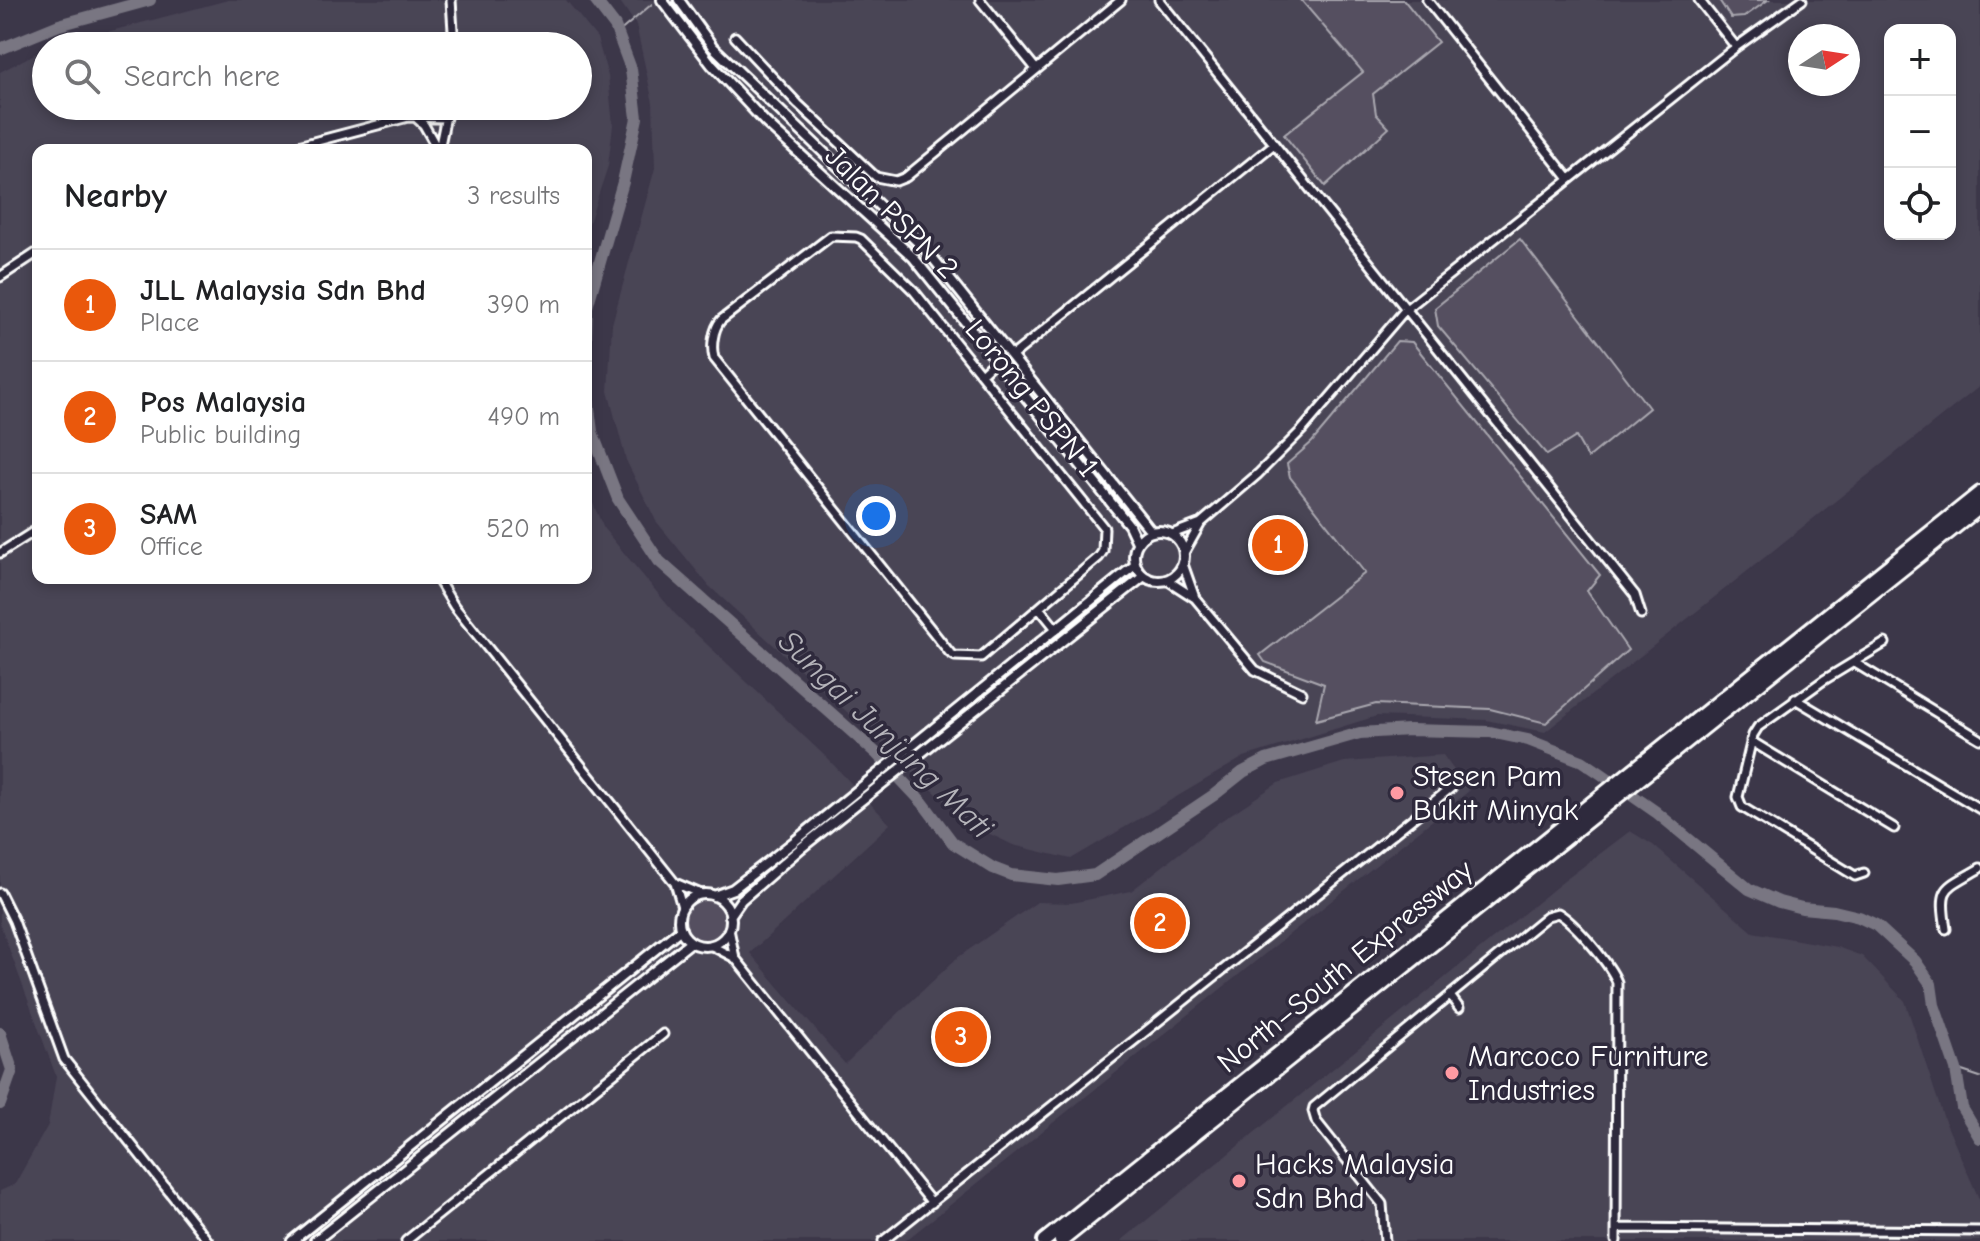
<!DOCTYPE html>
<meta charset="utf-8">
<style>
body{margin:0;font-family:"Comic Neue",sans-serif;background:#f2f2f2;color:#202124}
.controls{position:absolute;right:24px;top:24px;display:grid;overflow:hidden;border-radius:16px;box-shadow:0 4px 12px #0003}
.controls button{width:72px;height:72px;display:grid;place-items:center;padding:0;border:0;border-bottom:2px solid #e0e0e0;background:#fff;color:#202124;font:40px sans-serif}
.compass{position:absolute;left:1788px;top:24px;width:72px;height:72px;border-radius:50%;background:#fff;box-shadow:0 4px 12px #0003;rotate:78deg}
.you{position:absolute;left:876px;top:516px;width:28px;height:28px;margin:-20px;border:6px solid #fff;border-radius:50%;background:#1a73e8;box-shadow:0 0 0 12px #1a73e833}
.badge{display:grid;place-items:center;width:52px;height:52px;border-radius:50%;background:#ea580c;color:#fff;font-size:26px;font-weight:700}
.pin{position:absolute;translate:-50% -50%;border:4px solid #fff;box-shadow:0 2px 8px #0006}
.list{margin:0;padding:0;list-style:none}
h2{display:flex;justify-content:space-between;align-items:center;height:104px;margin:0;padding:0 32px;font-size:34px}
h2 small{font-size:26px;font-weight:400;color:#757577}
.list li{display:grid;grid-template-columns:52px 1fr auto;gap:24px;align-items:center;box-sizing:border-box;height:112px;padding:0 32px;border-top:2px solid #e0e0e0}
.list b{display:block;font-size:30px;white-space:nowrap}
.list p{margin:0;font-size:26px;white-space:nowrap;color:#757577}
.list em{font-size:26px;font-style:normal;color:#757577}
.icon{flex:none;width:44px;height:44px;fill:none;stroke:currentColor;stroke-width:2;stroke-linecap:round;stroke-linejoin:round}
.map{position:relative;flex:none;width:1980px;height:1241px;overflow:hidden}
.search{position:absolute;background:#fff;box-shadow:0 4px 12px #0003;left:32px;top:32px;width:560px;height:88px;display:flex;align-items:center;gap:20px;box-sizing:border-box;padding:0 28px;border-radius:44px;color:#757577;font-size:30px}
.panel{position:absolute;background:#fff;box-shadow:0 4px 12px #0003;left:32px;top:144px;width:560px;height:440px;border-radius:16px}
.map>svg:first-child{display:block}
.built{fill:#494455;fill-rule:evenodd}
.green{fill:#555060;stroke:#aaa8b0;stroke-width:2}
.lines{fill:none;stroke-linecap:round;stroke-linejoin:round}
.stream{stroke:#afadb4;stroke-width:2}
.river{stroke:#797682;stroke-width:12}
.minor-casing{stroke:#fff;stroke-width:13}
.tertiary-casing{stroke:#fff;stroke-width:14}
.motorway-casing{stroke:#fff;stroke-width:18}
.minor{stroke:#2f2a3d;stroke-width:7}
.tertiary{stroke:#2f2a3d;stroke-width:8}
.motorway{stroke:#2f2a3d;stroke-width:12}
.poi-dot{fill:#ff9aa2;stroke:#2f2a3d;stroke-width:3}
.labels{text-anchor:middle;stroke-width:7;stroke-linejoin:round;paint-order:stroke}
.street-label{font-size:30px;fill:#fff;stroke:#2f2a3d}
.poi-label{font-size:30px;fill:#fff;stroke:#2f2a3d;text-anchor:start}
.water-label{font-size:32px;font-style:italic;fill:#b5b4ba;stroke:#2f2a3d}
</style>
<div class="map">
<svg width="1980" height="1241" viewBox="0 0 1980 1241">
<rect width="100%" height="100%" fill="#3c3749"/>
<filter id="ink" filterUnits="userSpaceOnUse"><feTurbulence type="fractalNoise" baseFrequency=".0125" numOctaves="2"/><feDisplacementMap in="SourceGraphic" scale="16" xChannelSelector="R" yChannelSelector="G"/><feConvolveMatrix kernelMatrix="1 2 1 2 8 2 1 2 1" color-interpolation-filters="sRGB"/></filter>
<g filter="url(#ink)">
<path class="built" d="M228 0H566L597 38 608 76 613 125 608 166 586 232V150H38V578H586V487L604 529 676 615 826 757 890 824 750 953 845 1064 957 958 1037 902 1071 903 1131 891 1219 822 1278 783 1344 762 1443 755 1469 791 905 1241H0V1191L15 1184 48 1125 56 1076 0 924V72L46 48V106H578V46H54Z
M619 0H1980V386L1545 732 1486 720 1377 716 1244 757 1071 859 1013 845 971 825 709 586 656 521 626 460 608 391 612 324 655 168 653 103 636 25ZM1890 30H1950V234H1890ZM1800 36H1848V84H1800Z
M1630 831 1653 845 1753 932 1837 947 1862 956 1905 1001 1944 1119 1980 1201V1241H1121L1560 884Z"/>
<path class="green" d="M1301 0H1404L1438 42 1373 94 1376 114 1389 128 1325 186 1284 135 1363 72Z
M1719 0H1768L1744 17 1731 18Z
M1520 239 1649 408 1588 458 1576 437 1547 455 1438 326 1435 308Z
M1397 341 1412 342 1600 575 1587 591 1628 650 1546 723 1490 709 1376 704 1316 720 1324 684 1265 662 1260 655 1365 573 1290 477 1287 464 1312 442Z
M681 920a23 23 0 1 1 46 0a23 23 0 1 1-46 0Z"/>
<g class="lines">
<path class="stream" d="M618 33 652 4
M1956 1069 1980 1077"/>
<path class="river" d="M0 49 59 25 150 0
M586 338 587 307 623 182 637 118 631 69 615 26 595 0
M586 384 592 432 618 499 659 561 876 753 923 803 953 843 993 868 1011 875 1058 880 1095 875 1214 795 1243 772 1266 760 1360 733 1409 730 1490 732 1528 740 1582 761 1600 773 1656 812 1749 889 1779 902 1802 908 1834 911 1859 917 1876 925 1915 961 1931 984 1934 1005 1956 1069 1962 1108 1980 1138
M0 1033 12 1070 0 1104"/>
<g class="minor-casing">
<path id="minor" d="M451 0 454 46
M980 0 1036 69
M1159 0 1635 595 1641 614
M1427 0 1569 179
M1699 0 1736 47
M735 37 798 104 876 177 896 181 906 177 1121 0
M416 115 432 106
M414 116 424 125 438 150
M283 150 408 117 446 118
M439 150 448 106
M831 236 856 237 861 239 914 291 1104 528 1103 551 1099 557 981 657 955 656 950 653 714 358C711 347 713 329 721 320Z
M0 277 38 252
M1012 356 1274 144
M981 374 996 360
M1172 534 1201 523
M0 553 38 529
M1184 553 1201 523 1258 474 1302 430 1405 310 1736 47 1802 0
M1183 564 1195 598
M437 578 454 606 675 883 682 907
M1167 580 1195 598 1255 670 1302 693
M1040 609 1057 630
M1855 663 1980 739
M1795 699 1980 809
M1751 741 1894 828
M1864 873 1855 876 1742 807 1738 797 1753 735 1758 727 1824 680 1885 643
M675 883 701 894
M0 893 14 921 64 1059 208 1241
M729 929 735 958
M1946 929C1939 885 1944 890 1980 868
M710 945 735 958 932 1203
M1451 997 1459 1008
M1617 1228 1980 1231
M406 1241 663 1034
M883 1241 1452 787
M1385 1241 1382 1204 1316 1121 1313 1111 1314 1107 1547 916 1558 913C1575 923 1610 964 1617 982L1616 1241"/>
</g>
<g class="tertiary-casing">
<path id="tertiary" d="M662 0 712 65 766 123 913 257 1129 525 1137 542
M679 0 713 47 928 252 1151 531
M1134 556a25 25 0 1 1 50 0a25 25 0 1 1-50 0Z
M679 920a26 26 0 1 1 52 0a26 26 0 1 1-52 0Z
M714 896 733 889 795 841 1135 565
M730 916 741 900 801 848 1144 576
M292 1241 681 929
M315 1241 691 942"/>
</g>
<g class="motorway-casing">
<path id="motorway" d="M1044 1241 1980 493
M1061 1241 1980 507"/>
</g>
<use href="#minor" class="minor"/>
<use href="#tertiary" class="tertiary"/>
<use href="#motorway" class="motorway"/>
</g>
</g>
<g class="poi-dot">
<circle cx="1397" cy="793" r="8"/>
<circle cx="1452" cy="1073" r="8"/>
<circle cx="1239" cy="1181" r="8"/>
</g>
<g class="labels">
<g class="street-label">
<text transform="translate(892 212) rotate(45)" y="10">Jalan PSPN 2</text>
<text transform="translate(1032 398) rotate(51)" y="10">Lorong PSPN 1</text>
<text transform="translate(1345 966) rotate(-39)" y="10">North–South Expressway</text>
</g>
<g class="poi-label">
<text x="1413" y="786">Stesen Pam<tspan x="1413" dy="34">Bukit Minyak</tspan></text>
<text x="1468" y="1066">Marcoco Furniture<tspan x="1468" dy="34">Industries</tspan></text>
<text x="1255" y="1174">Hacks Malaysia<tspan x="1255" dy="34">Sdn Bhd</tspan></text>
</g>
<g class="water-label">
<text transform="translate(886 734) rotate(44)" y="11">Sungai Junjung Mati</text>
</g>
</g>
</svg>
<div class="controls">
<button>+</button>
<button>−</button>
<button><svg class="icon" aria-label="locate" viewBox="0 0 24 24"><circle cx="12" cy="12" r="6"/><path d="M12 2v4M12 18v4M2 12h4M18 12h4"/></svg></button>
</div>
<svg class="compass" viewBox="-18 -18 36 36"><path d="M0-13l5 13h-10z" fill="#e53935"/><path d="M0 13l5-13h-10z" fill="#757577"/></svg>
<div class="you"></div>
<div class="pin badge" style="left:1278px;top:545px">1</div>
<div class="pin badge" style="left:1160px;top:923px">2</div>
<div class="pin badge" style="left:961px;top:1037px">3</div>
<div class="search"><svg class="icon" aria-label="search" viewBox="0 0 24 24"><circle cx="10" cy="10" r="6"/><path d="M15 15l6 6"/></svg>Search here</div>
<section class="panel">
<h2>Nearby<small>3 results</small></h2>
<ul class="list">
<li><span class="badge">1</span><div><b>JLL Malaysia Sdn Bhd</b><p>Place</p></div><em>390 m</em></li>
<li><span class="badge">2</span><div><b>Pos Malaysia</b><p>Public building</p></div><em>490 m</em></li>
<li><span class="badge">3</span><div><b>SAM</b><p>Office</p></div><em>520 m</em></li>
</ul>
</section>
</div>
